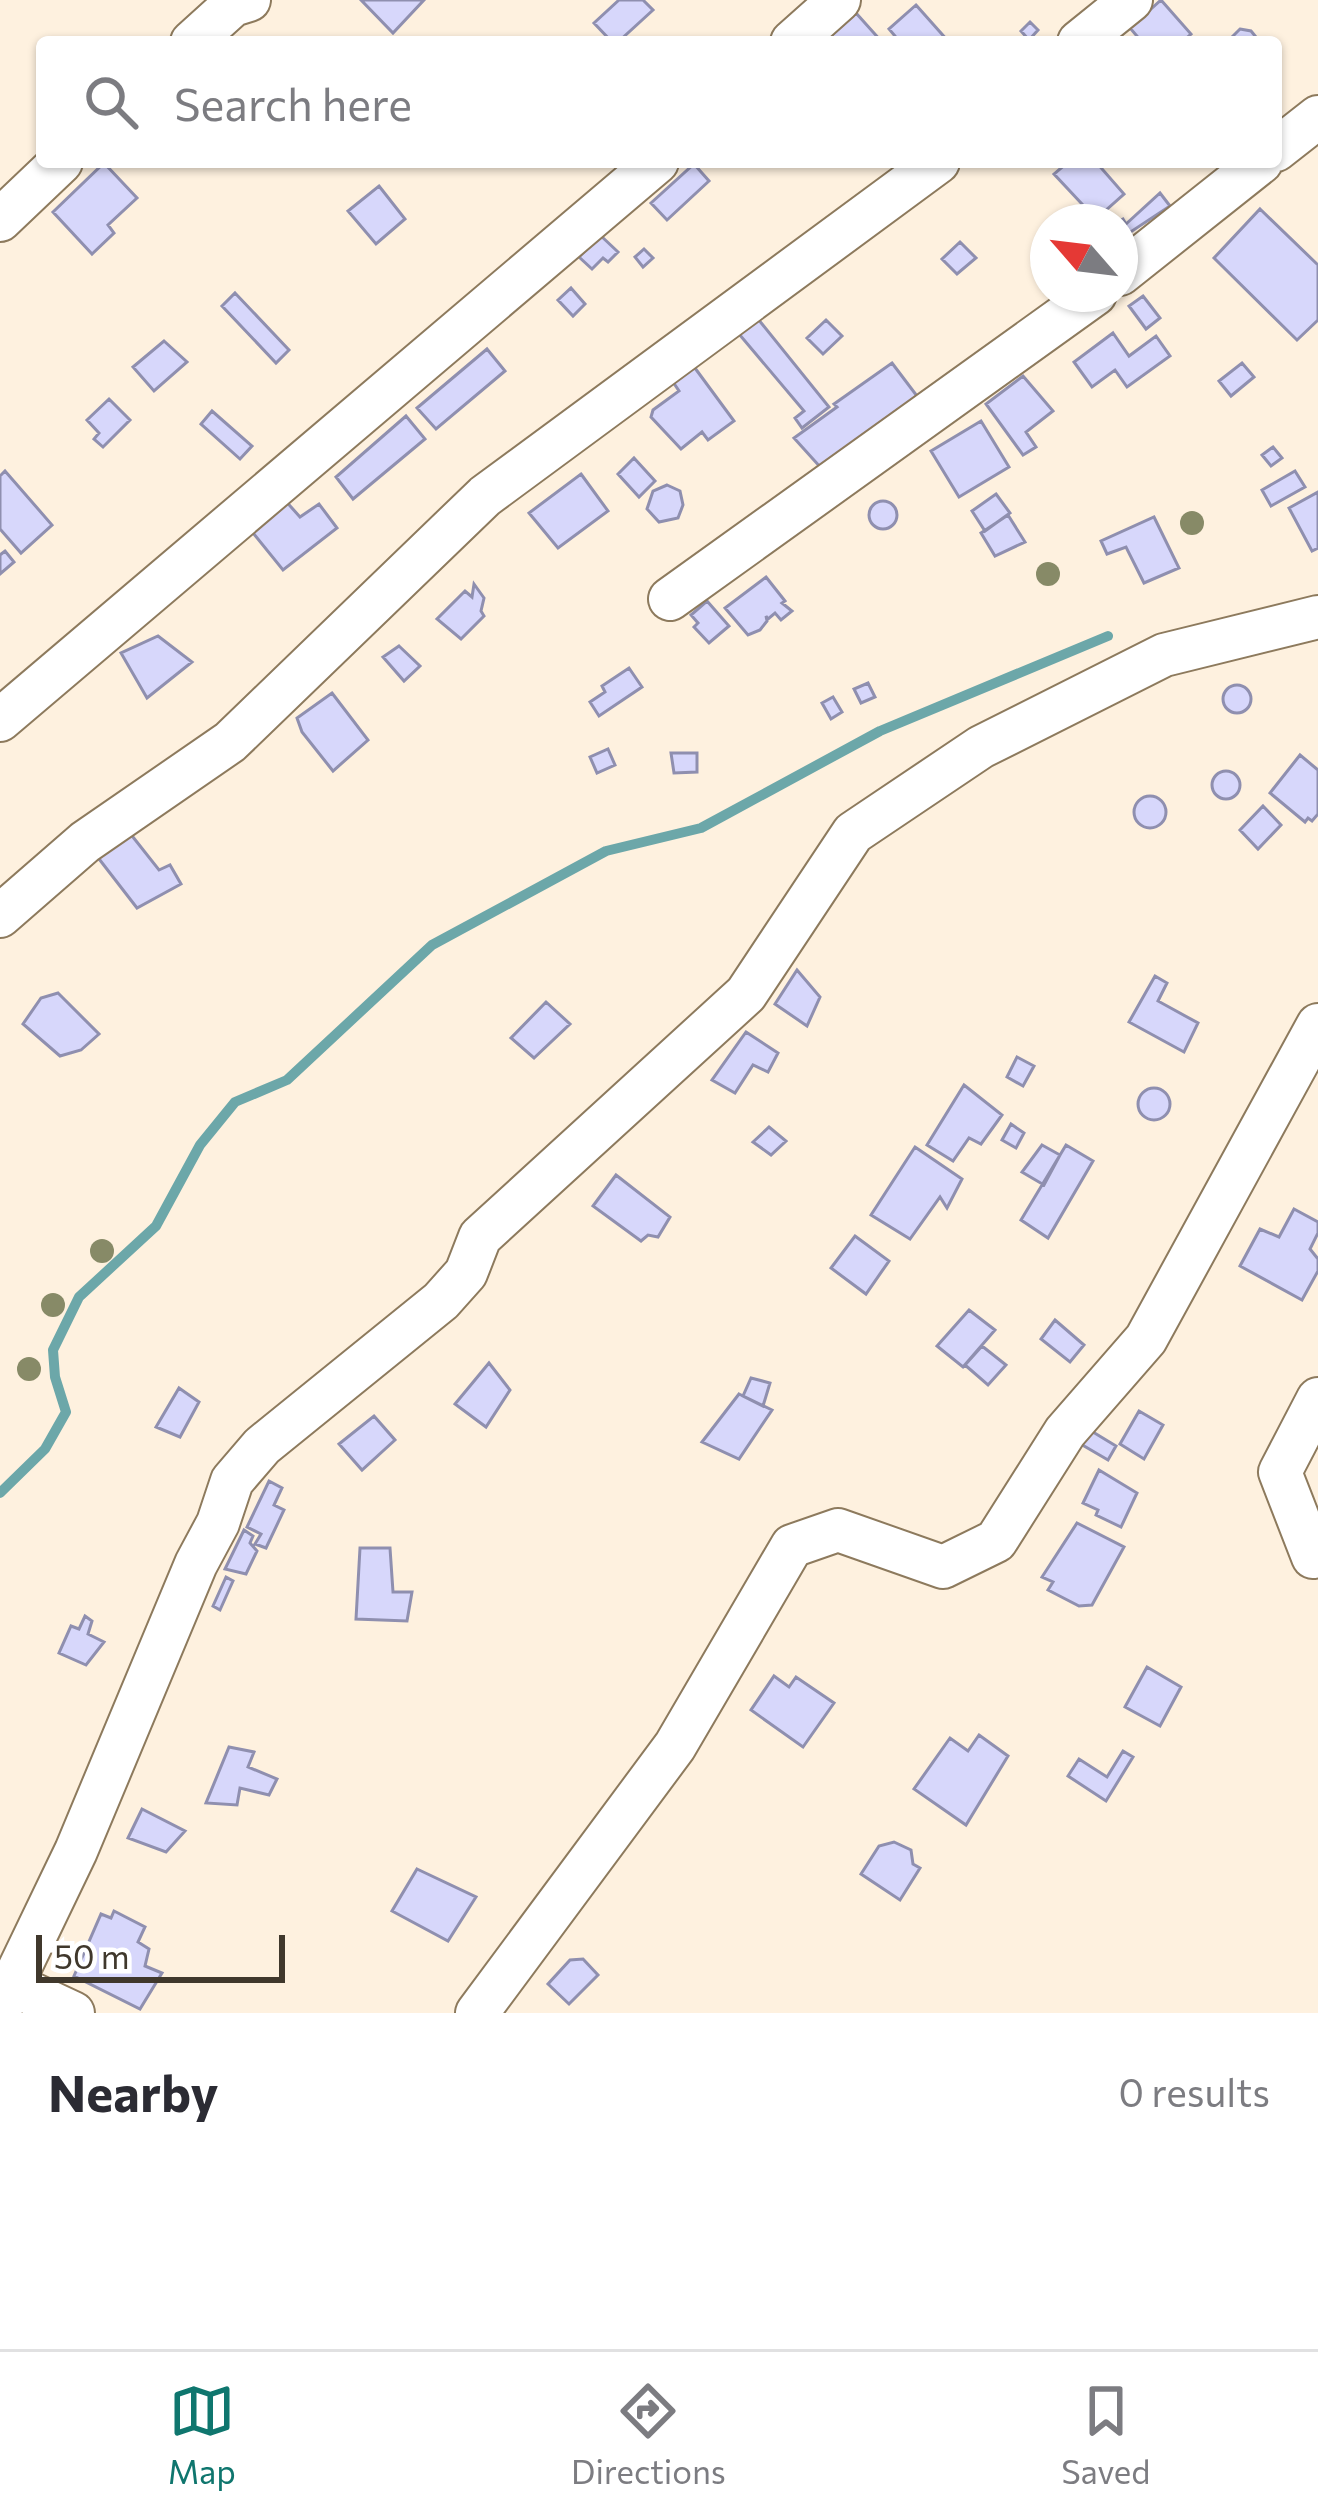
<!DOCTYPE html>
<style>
body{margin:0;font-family:Commissioner,sans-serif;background:#f7f7f7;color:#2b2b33}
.compass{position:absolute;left:1030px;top:204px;width:108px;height:108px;border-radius:50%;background:#fff;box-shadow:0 3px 9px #0004;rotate:298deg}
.scale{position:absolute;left:36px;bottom:30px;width:249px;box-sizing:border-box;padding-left:12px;border:6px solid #40382c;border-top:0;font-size:33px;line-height:42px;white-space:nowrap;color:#40382c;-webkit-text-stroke:9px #fff;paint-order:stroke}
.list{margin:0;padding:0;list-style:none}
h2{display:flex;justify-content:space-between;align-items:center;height:156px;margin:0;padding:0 48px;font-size:51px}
h2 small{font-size:39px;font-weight:400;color:#7c7c81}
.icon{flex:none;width:66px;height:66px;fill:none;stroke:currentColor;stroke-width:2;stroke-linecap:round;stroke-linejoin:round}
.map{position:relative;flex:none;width:1318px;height:2013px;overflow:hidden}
.search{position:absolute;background:#fff;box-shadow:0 3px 9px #0004;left:36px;right:36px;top:36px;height:132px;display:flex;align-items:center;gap:30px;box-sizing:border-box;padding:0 42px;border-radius:12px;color:#7c7c81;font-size:45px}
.sheet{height:336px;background:#fff}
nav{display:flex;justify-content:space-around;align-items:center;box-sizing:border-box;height:168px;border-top:3px solid #e1e1e2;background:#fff;font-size:33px;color:#7c7c81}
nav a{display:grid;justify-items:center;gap:6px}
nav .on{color:#0f766e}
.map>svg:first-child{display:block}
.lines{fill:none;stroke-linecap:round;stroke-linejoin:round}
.stream{stroke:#6ca7a9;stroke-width:10}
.building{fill:#d7d7fb;stroke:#8f8faf;stroke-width:3}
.minor-casing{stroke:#8d7a5d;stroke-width:46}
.minor{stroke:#fff;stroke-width:42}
.tree{fill:#878a67}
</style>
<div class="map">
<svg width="1318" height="2013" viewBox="0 0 1318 2013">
<rect width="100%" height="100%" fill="#fef1df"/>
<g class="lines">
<path class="stream" d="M0 1493 45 1449 66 1412 55 1377 53 1350 79 1297 156 1226 200 1145 235 1102 287 1080 432 945 606 851 701 828 880 731 1108 636"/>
</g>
<path class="building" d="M361 0H424L393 33Z
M619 0H643L653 10 618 42H612L594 23Z
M1161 0 1191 34 1182 42H1142L1130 28Z
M916 5 948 41 947 42H900L889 29Z
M856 13 882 42H824Z
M1030 22 1038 30 1029 40 1021 31Z
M1240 29 1251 31 1260 42H1227Z
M1068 162H1096L1124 194 1096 219 1054 174Z
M104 163 137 198 108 225 114 233 92 254 53 212Z
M694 164 709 181 667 220 651 203Z
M379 186 405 219 376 244 348 211Z
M1160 193 1170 206 1120 239 1118 222 1123 219 1126 224Z
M1260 209 1318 265V320L1297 340 1214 258Z
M600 235 618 252 608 262 603 258 592 269 579 257Z
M960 242 976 258 957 274 942 259Z
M644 249 653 258 643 267 635 257Z
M571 288 585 304 573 316 558 300Z
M235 293 289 350 276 363 222 306Z
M1143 296 1160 318 1146 329 1129 306Z
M758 319 829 407 802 428 795 418 804 411 739 334Z
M826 320 842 336 823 354 807 338Z
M1113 333 1129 356 1156 336 1170 356 1127 387 1115 370 1092 387 1074 362Z
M164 341 187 362 154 391 133 367Z
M487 349 505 371 436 429 417 408Z
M892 363 917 396 822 469 794 438 837 407 834 404Z
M1242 363 1254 377 1231 396 1219 381Z
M692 364 734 421 708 440 702 432 681 449 651 417 653 410 679 391 671 379Z
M1023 376 1053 411 1026 432 1036 447 1023 455 986 404Z
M109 399 130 420 103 447 94 439 99 433 87 420Z
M212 411 252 446 240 459 201 424Z
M406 416 425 439 353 499 336 477Z
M981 421 1009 467 959 497 931 451Z
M1273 447 1282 458 1271 466 1262 455Z
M634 458 655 481 639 497 618 474Z
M5 471 52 525 21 553 0 529V476Z
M1295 471 1305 487 1271 506 1262 490Z
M581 474 608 511 558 548 529 513Z
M667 485 680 491 683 505 678 518 659 522 647 509 653 491Z
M1318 492V548L1312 551 1289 508Z
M996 494 1010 513 985 531 972 511Z
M283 498 300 517 319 504 337 528 283 570 249 528Z
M869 515a14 14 0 1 1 28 0a14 14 0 1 1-28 0Z
M1008 515 1025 542 995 556 981 533Z
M1154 517 1179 568 1144 583 1126 547 1107 554 1101 541Z
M5 551 14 562 0 574V555Z
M766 577 785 601 782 603 792 611 781 620 775 613 768 619 766 616 767 621 760 630 748 635 725 608Z
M474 584 484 598 481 611 484 616 461 639 437 619 465 591 472 597Z
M707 601 729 626 709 643 694 627 698 623 691 615Z
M158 636 192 662 147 698 121 653Z
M399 646 420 666 404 681 383 657Z
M629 668 642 687 599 716 590 702 605 692 602 686Z
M868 683 875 697 861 703 854 689Z
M1223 699a14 14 0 1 1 28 0a14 14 0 1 1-28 0Z
M332 693 368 740 333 771 302 732 297 718Z
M833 697 842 712 831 719 822 703Z
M608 749 615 765 597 773 590 757Z
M671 753H697V772L674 773Z
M1300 755 1318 770V814L1312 821 1308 818 1305 822 1270 793Z
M1212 785a14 14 0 1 1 28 0a14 14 0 1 1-28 0Z
M1134 812a16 16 0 1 1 32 0a16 16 0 1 1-32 0Z
M1263 806 1281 825 1258 849 1240 830Z
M129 832 159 870 170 865 181 884 137 908 96 855Z
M797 970 820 997 807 1026 775 1004Z
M1155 976 1167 983 1158 1001 1198 1023 1184 1052 1129 1022Z
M58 993 99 1034 81 1050 60 1056 23 1024 41 998Z
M546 1002 570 1024 534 1058 511 1038Z
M746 1032 778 1053 768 1072 753 1065 735 1093 712 1080Z
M1017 1057 1034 1066 1023 1086 1007 1077Z
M964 1085 1002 1115 981 1144 969 1138 953 1161 927 1145Z
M1138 1104a16 16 0 1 1 32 0a16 16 0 1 1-32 0Z
M1011 1124 1024 1133 1016 1148 1002 1140Z
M769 1127 786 1141 771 1155 753 1142Z
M1042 1145 1060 1155 1044 1185 1022 1172Z
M1066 1145 1093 1161 1048 1238 1021 1220Z
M915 1147 962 1179 947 1208 940 1197 910 1239 871 1215Z
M616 1175 670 1217 658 1237 648 1235 641 1241 593 1206Z
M1294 1209 1318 1222V1233L1310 1249 1318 1259V1271L1302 1300 1240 1266 1260 1229 1279 1237Z
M855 1236 889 1261 866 1294 831 1268Z
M969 1310 995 1330 963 1367 937 1346Z
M1055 1320 1084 1345 1070 1362 1041 1339Z
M982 1346 1006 1365 988 1385 965 1365Z
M489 1363 510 1390 486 1427 455 1404Z
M751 1378 770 1383 763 1406 743 1396Z
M179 1388 199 1402 180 1437 156 1427Z
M739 1394 772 1410 739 1459 702 1442Z
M1139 1411 1163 1425 1144 1459 1120 1444Z
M374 1416 395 1440 362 1470 339 1444Z
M1088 1429 1116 1446 1108 1460 1079 1443Z
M1099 1470 1137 1493 1121 1527 1096 1515 1098 1510 1083 1503Z
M269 1481 282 1488 274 1505 284 1510 266 1548 255 1544 261 1534 247 1527Z
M1077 1523 1124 1547 1092 1605 1079 1606 1048 1590 1053 1582 1042 1577Z
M244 1530 253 1536 250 1543 257 1551 246 1574 225 1569Z
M360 1548H390L393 1592H412L407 1621 356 1619Z
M226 1577 233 1581 220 1610 213 1606Z
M85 1616 92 1621 88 1634 104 1642 86 1665 59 1653 71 1626 79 1629Z
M1147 1667 1181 1687 1160 1726 1125 1707Z
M774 1676 789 1687 796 1677 834 1703 803 1747 751 1710Z
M979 1735 1008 1756 966 1825 914 1789 950 1738 968 1751Z
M229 1747 254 1752 248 1767 277 1779 269 1795 240 1788 237 1805 206 1803Z
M1123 1751 1133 1757 1106 1801 1068 1776 1079 1759 1107 1777Z
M142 1809 185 1831 166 1852 128 1838Z
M894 1842 911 1850 913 1864 920 1868 900 1900 861 1874 879 1846Z
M417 1869 476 1897 448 1941 392 1911Z
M114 1911 145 1927 138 1942 149 1949 145 1966 162 1973 140 2009 74 1976 101 1914 111 1918Z
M583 1959 598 1975 569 2004 548 1984 570 1960Z"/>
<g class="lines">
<g class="minor-casing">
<path id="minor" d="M192 42 233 5 249 0
M792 42 839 0
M1079 42 1131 0
M1276 150 1318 117
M0 220 61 162
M1120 274 1261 162
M670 599 1095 294
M0 720 657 162
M0 916 85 842 230 742 485 496 938 162
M1313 1557 1280 1472 1318 1399
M13 1985 73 2013
M0 2009 76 1851 196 1564 218 1523 232 1481 262 1446 441 1301 466 1273 480 1237 746 994 853 833 981 747 1164 655 1318 617
M477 2013 675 1746 792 1546 838 1530 943 1567 996 1541 1065 1432 1146 1339 1318 1025"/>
</g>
<use href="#minor" class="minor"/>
</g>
<g class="tree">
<circle cx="1192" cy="523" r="12"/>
<circle cx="1048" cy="574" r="12"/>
<circle cx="102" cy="1251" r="12"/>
<circle cx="53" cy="1305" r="12"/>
<circle cx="29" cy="1369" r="12"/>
</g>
</svg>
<svg class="compass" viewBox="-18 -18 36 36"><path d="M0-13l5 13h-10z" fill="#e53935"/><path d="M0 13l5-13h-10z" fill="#7c7c81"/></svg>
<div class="scale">50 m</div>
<div class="search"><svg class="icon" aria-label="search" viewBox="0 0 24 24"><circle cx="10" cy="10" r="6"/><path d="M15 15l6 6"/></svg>Search here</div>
</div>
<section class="sheet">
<h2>Nearby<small>0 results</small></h2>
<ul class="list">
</ul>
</section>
<nav>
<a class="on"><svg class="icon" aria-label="map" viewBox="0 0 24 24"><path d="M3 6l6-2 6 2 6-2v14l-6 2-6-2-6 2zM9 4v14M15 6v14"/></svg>Map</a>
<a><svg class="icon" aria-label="directions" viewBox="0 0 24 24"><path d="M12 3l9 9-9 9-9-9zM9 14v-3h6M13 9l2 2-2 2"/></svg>Directions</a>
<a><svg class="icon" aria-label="saved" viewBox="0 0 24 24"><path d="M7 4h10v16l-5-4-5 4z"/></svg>Saved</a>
</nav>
